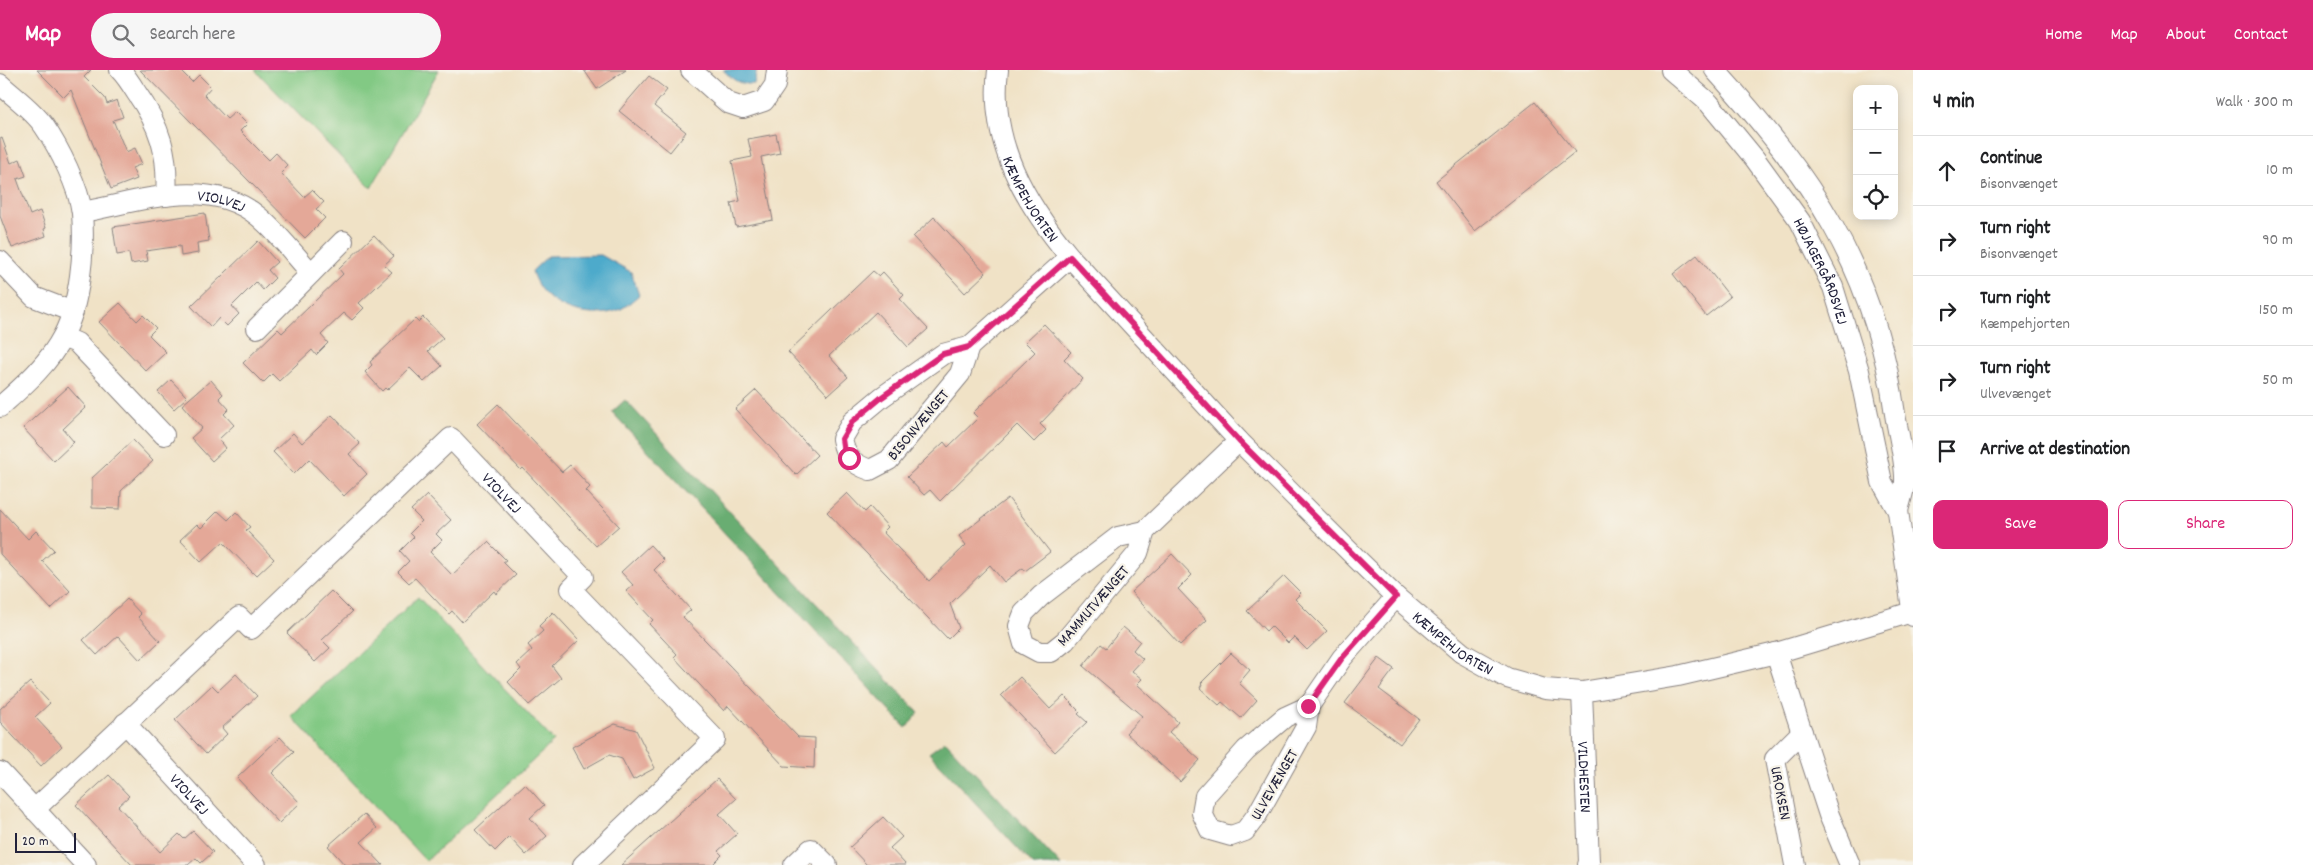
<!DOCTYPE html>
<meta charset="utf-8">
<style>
body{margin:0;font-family:Dekko,sans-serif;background:#f6f6f6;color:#202124}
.controls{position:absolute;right:15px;top:15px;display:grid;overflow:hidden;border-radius:10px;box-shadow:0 2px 12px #0003}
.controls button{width:45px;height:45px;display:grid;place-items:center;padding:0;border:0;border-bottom:1px solid #e0e0e0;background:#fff;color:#202124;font:25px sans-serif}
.scale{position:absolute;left:15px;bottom:12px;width:61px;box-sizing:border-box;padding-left:5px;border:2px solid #22223b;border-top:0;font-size:14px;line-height:18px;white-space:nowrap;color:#22223b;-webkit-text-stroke:4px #f7f3e8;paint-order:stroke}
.stop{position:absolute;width:15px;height:15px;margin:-11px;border:4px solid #db2777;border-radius:50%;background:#fff}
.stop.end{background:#db2777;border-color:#fff;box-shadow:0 1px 5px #0008}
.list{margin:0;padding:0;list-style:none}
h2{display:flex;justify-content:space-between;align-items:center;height:65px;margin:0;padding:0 20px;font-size:21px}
h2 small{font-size:16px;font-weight:400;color:#757577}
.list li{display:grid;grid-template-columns:32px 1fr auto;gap:15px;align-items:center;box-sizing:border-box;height:70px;padding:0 20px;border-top:1px solid #e0e0e0}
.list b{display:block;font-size:19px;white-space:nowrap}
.list p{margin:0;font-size:16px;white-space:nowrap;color:#757577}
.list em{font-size:16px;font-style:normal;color:#757577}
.actions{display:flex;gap:10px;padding:15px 20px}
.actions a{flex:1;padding:11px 0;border:1px solid #db2777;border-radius:10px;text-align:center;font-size:18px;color:#db2777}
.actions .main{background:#db2777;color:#fff}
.icon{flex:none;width:28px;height:28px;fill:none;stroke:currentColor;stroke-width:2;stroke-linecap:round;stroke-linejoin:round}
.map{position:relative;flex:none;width:1913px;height:795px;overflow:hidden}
header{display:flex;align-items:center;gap:30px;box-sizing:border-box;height:70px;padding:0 25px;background:#db2777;color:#fff}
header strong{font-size:24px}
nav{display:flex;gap:28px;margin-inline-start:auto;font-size:18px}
.search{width:350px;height:45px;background:#f6f6f6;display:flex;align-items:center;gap:12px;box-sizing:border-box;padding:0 18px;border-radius:28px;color:#757577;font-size:19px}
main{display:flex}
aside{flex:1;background:#fff}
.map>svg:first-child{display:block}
.green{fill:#82c984;stroke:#527660}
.forest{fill:#69ad72;stroke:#466856}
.water{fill:#4daacb;stroke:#386683}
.building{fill:#e4a898}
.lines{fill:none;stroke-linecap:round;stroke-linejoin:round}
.minor-casing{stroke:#898280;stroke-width:22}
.minor{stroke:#fff;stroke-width:20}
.route{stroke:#db2777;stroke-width:6}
.labels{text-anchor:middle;stroke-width:4.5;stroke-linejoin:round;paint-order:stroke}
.street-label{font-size:16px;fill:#22223b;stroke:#f7f3e8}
</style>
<header>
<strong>Map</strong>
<div class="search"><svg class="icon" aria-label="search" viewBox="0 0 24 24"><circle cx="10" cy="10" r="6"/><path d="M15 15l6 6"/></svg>Search here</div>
<nav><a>Home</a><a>Map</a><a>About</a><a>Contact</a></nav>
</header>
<main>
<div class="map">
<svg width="1913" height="795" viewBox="0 0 1913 795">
<rect width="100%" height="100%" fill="#f7f3e8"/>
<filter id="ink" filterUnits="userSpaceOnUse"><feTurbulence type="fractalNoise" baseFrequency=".02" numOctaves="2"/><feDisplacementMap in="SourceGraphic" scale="10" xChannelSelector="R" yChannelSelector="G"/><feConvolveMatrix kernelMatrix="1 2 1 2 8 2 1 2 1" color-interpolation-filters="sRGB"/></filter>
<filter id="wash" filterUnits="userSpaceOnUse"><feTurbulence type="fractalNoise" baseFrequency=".0096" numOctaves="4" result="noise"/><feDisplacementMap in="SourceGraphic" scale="20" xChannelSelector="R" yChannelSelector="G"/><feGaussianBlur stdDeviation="1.12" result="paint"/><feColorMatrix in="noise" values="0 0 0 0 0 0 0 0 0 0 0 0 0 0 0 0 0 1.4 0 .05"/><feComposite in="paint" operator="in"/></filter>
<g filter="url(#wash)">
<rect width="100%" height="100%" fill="#f0e2c6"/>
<path class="green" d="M255 0H439L371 118Z
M418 527 554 671 426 791 291 646Z"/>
<path class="forest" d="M625 330 919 643 906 658 612 342Z
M945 671 1061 795H1033L929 683Z"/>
<path class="water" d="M723 0H757L754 14C739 15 733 10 723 0Z
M601 185 631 202 639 225C634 229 627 236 621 239 588 253 541 237 532 201L548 186Z"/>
<g id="blocks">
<path class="building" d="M37 0H91L84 7 105 28 107 34 117 30 123 47 113 50 126 82 135 78 142 94 132 98 137 109 111 119 71 20 64 27Z
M140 0H180L192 12 199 5 211 17 204 25 227 49 235 42 247 54 240 61 269 90 276 83 288 96 281 103 304 127 312 120 324 132 316 139 325 148 305 168Z
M584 0H626L597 19Z
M649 6 667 20 654 36 686 62 670 82 619 41Z
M1535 32 1575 82 1475 161 1436 111Z
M776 64 780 83 761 87 773 150 736 157 731 133 740 131 732 91 752 87 748 69Z
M2 68 11 93 20 89 26 106 17 109 30 145 40 141 46 158 44 159 46 166 12 178 0 146V69Z
M205 143 209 171 197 173 198 183 181 186 180 176 146 181 148 191 131 194 129 183 117 185 113 157Z
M934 147 986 203 965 223 913 167Z
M374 165 394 186 384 195 392 202 359 233 364 238 352 250 344 243 321 265 328 273 316 285 312 280 279 311 272 304 263 313 243 293 278 259 282 263 343 204 339 199Z
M258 171 277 192 268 200 275 208 263 220 256 212 232 236 239 244 227 256 219 248 211 257 191 236Z
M1697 185 1730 227 1706 246 1673 204Z
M873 201 879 206 883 202 904 225 900 229 928 259 908 277 876 242 829 286 848 307 828 325 788 282Z
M120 233 137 251 143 245 156 258 149 265 166 282 146 301 99 252Z
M423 247 443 268 428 281 442 296 424 312 410 298 387 320 385 318 382 321 365 302 372 295 370 292 415 249 418 252Z
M1044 254 1071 282 1064 289 1083 309 1040 354 1046 360 1034 372 1017 355 940 431 930 420 924 425 907 407 944 372 948 377 978 348 973 343 1035 282 1025 272Z
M171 310 187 327 174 339 158 322Z
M211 310 223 324 219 328 229 339 224 344 234 355 219 369 226 378 212 391 191 368 202 358 182 335Z
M68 317 86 337 63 359 74 372 54 391 23 358Z
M756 320 817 385 796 405 735 339Z
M498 334 562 402 570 395 590 417 586 421 619 456 596 476 523 398 521 400 477 354Z
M332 345 360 374 349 384 367 404 344 426 309 389 294 404 273 382 293 363 302 373Z
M133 370 153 391 121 421 120 439 92 438V408Z
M847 423 865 442 870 437 888 457 883 462 929 511 966 475 959 466 1008 428 1050 482 1025 501 1023 498 1004 512 990 495 950 534 959 558 948 569 827 442Z
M427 425 451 450 436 464 442 470 430 482 452 505 488 472 506 490 503 492 516 505 496 524 494 521 462 552 452 541 449 544 415 508 409 513 398 502 409 491 400 481 414 467 410 463 422 451 411 440Z
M0 439 28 469 36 461 54 480 42 491 70 521 51 539 0 484Z
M218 441 228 450 236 442 250 457 246 460 274 489 256 506 223 472 201 492 180 470 197 454 201 458Z
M650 475 664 490 654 500 691 540 683 547 798 667 815 668 814 698 784 696 728 636 724 641 674 587 677 584 649 554 653 550 626 521 633 515 621 502Z
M1172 484 1192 505 1178 519 1207 550 1180 575 1131 522Z
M1284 506 1301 523 1295 529 1327 561 1307 580 1294 567 1288 573 1271 556 1266 561 1247 541Z
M331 521 352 542 322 570 330 578 315 592 287 563Z
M127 529 141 544 138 547 160 571 140 590 118 566 97 585 83 570Z
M553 542 579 570 552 596 561 608 529 635 508 612 521 599 517 594 532 580 528 575 543 561 539 556Z
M1123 557 1140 571 1133 580 1143 589 1132 601 1142 609 1137 614 1178 652 1169 662 1200 690 1180 712 1126 663 1142 646 1083 596 1101 574 1106 578Z
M1231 583 1250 600 1239 613 1257 630 1241 648 1222 632 1219 635 1200 618 1202 614 1201 613Z
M1379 588 1394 599 1379 619 1419 649 1400 674 1345 633Z
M236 604 257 626 222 658 227 664 206 684 175 650 212 615 218 621Z
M1020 607 1050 639 1064 626 1080 642 1078 644 1087 652 1055 682 1001 625Z
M30 612 50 633 35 647 62 676 41 696 0 652V639Z
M615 654 636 660 655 698 633 710 622 689 609 685 584 699 572 677Z
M280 667 294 682 272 703 300 733 279 753 237 708Z
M109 705 129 726 118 736 160 782 179 764 184 769 193 761 213 782 201 793 196 788 188 795H132L76 735Z
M717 709 736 729 719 744 737 764 718 781 722 785 712 795H621Z
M525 714 544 735 530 748 547 766 526 785 509 767 495 781 475 760Z
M364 744 377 758 361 772 383 795H345L328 776Z
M883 747 902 767 890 778 906 795H867L850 777Z"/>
</g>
</g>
<g filter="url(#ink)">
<use href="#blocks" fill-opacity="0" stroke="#898280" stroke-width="1"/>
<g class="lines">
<g class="minor-casing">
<g id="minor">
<path d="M120 0C126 6 131 14 136 22 160 56 169 84 166 126"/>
<path d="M691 0 728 33 743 38 764 31 775 15 777 0"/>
<path id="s1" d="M998 0C989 72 1025 133 1070 187L1239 371 1358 490 1396 527 1462 583 1507 608 1545 619 1582 622 1678 606 1776 583 1912 542"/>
<path id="s2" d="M1671 0 1709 33 1755 89 1800 151 1833 217 1859 301 1882 412 1898 441 1913 546"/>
<path d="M1715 0C1811 106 1875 198 1895 344 1898 363 1906 393 1905 412 1904 421 1900 432 1898 441"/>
<path d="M0 14C14 27 33 40 44 56 59 78 79 117 82 143 85 179 80 234 63 266 48 295 23 316 0 337"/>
<path id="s3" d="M82 142C138 132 210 105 259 147 278 163 294 184 311 203"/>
<path d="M0 191 34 227 73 242"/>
<path d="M257 258 343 171"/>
<path d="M63 267 77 273 164 365"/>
<path d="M969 277 960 304 889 390 870 400C853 394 845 387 842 369L852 352 882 327 943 284 969 277 1070 187"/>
<path d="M1145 461 1138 483 1065 571 1051 582H1039L1024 574 1019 556 1024 543 1041 526 1118 467 1145 461 1239 371"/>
<path d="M1776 583 1829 745 1850 795"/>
<path id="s4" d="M1582 622 1589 792 1588 795"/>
<path d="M1309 636 1306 657 1257 745 1245 761 1231 766 1210 760 1202 743 1205 726 1246 680 1285 647 1309 636 1342 588 1396 527"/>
<path id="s5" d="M125 653 256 795"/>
<path d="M0 702 86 795"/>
<path id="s6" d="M34 740 239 547 251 559 451 368 583 507 571 519 715 669 583 795"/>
<path d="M794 795 811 779 827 795"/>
<path d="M1795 795 1775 689 1802 662"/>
</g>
</g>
<use href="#minor" class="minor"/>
</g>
</g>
<g class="lines" filter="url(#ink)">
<path class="route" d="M849 388 844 382 842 369 852 352 882 327 943 284 969 277 1070 187 1239 371 1396 527 1342 588 1308 636"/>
</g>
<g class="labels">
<g class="street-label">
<text dy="6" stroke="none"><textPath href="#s1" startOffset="136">KÆMPEHJORTEN</textPath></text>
<text dy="6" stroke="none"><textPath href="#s3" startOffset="142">VIOLVEJ</textPath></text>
<text dy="6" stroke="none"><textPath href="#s2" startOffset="254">HØJAGERGÅRDSVEJ</textPath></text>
<text transform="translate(917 354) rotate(-50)" y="6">BISONVÆNGET</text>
<text dy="6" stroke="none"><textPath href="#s6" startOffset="650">VIOLVEJ</textPath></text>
<text transform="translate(1092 535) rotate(-49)" y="6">MAMMUTVÆNGET</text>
<text dy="6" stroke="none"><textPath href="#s1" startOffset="751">KÆMPEHJORTEN</textPath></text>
<text dy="6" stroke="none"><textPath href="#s4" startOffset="85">VILDHESTEN</textPath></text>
<text transform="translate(1273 714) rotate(-60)" y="6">ULVEVÆNGET</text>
<text transform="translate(1782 723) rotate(79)" y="6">UROKSEN</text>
<text dy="6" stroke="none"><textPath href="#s5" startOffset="96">VIOLVEJ</textPath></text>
</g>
</g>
</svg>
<div class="controls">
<button>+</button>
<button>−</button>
<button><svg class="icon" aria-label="locate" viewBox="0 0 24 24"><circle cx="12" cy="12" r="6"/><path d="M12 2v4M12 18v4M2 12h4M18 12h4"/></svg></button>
</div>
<div class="scale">20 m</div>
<div class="stop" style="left:849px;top:388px"></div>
<div class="stop end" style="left:1308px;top:636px"></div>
</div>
<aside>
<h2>4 min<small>Walk · 300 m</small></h2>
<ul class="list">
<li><svg class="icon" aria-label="ahead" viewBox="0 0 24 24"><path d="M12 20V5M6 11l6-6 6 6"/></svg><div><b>Continue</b><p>Bisonvænget</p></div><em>10 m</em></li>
<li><svg class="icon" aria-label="right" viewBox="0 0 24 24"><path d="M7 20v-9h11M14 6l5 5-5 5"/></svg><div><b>Turn right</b><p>Bisonvænget</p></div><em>90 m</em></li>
<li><svg class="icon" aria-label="right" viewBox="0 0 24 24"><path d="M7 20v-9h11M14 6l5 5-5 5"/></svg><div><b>Turn right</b><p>Kæmpehjorten</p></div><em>150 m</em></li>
<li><svg class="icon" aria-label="right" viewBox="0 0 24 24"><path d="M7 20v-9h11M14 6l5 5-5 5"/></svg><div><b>Turn right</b><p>Ulvevænget</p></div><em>50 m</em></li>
<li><svg class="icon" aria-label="arrive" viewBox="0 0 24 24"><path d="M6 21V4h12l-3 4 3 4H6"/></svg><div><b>Arrive at destination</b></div></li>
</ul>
<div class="actions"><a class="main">Save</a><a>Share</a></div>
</aside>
</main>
